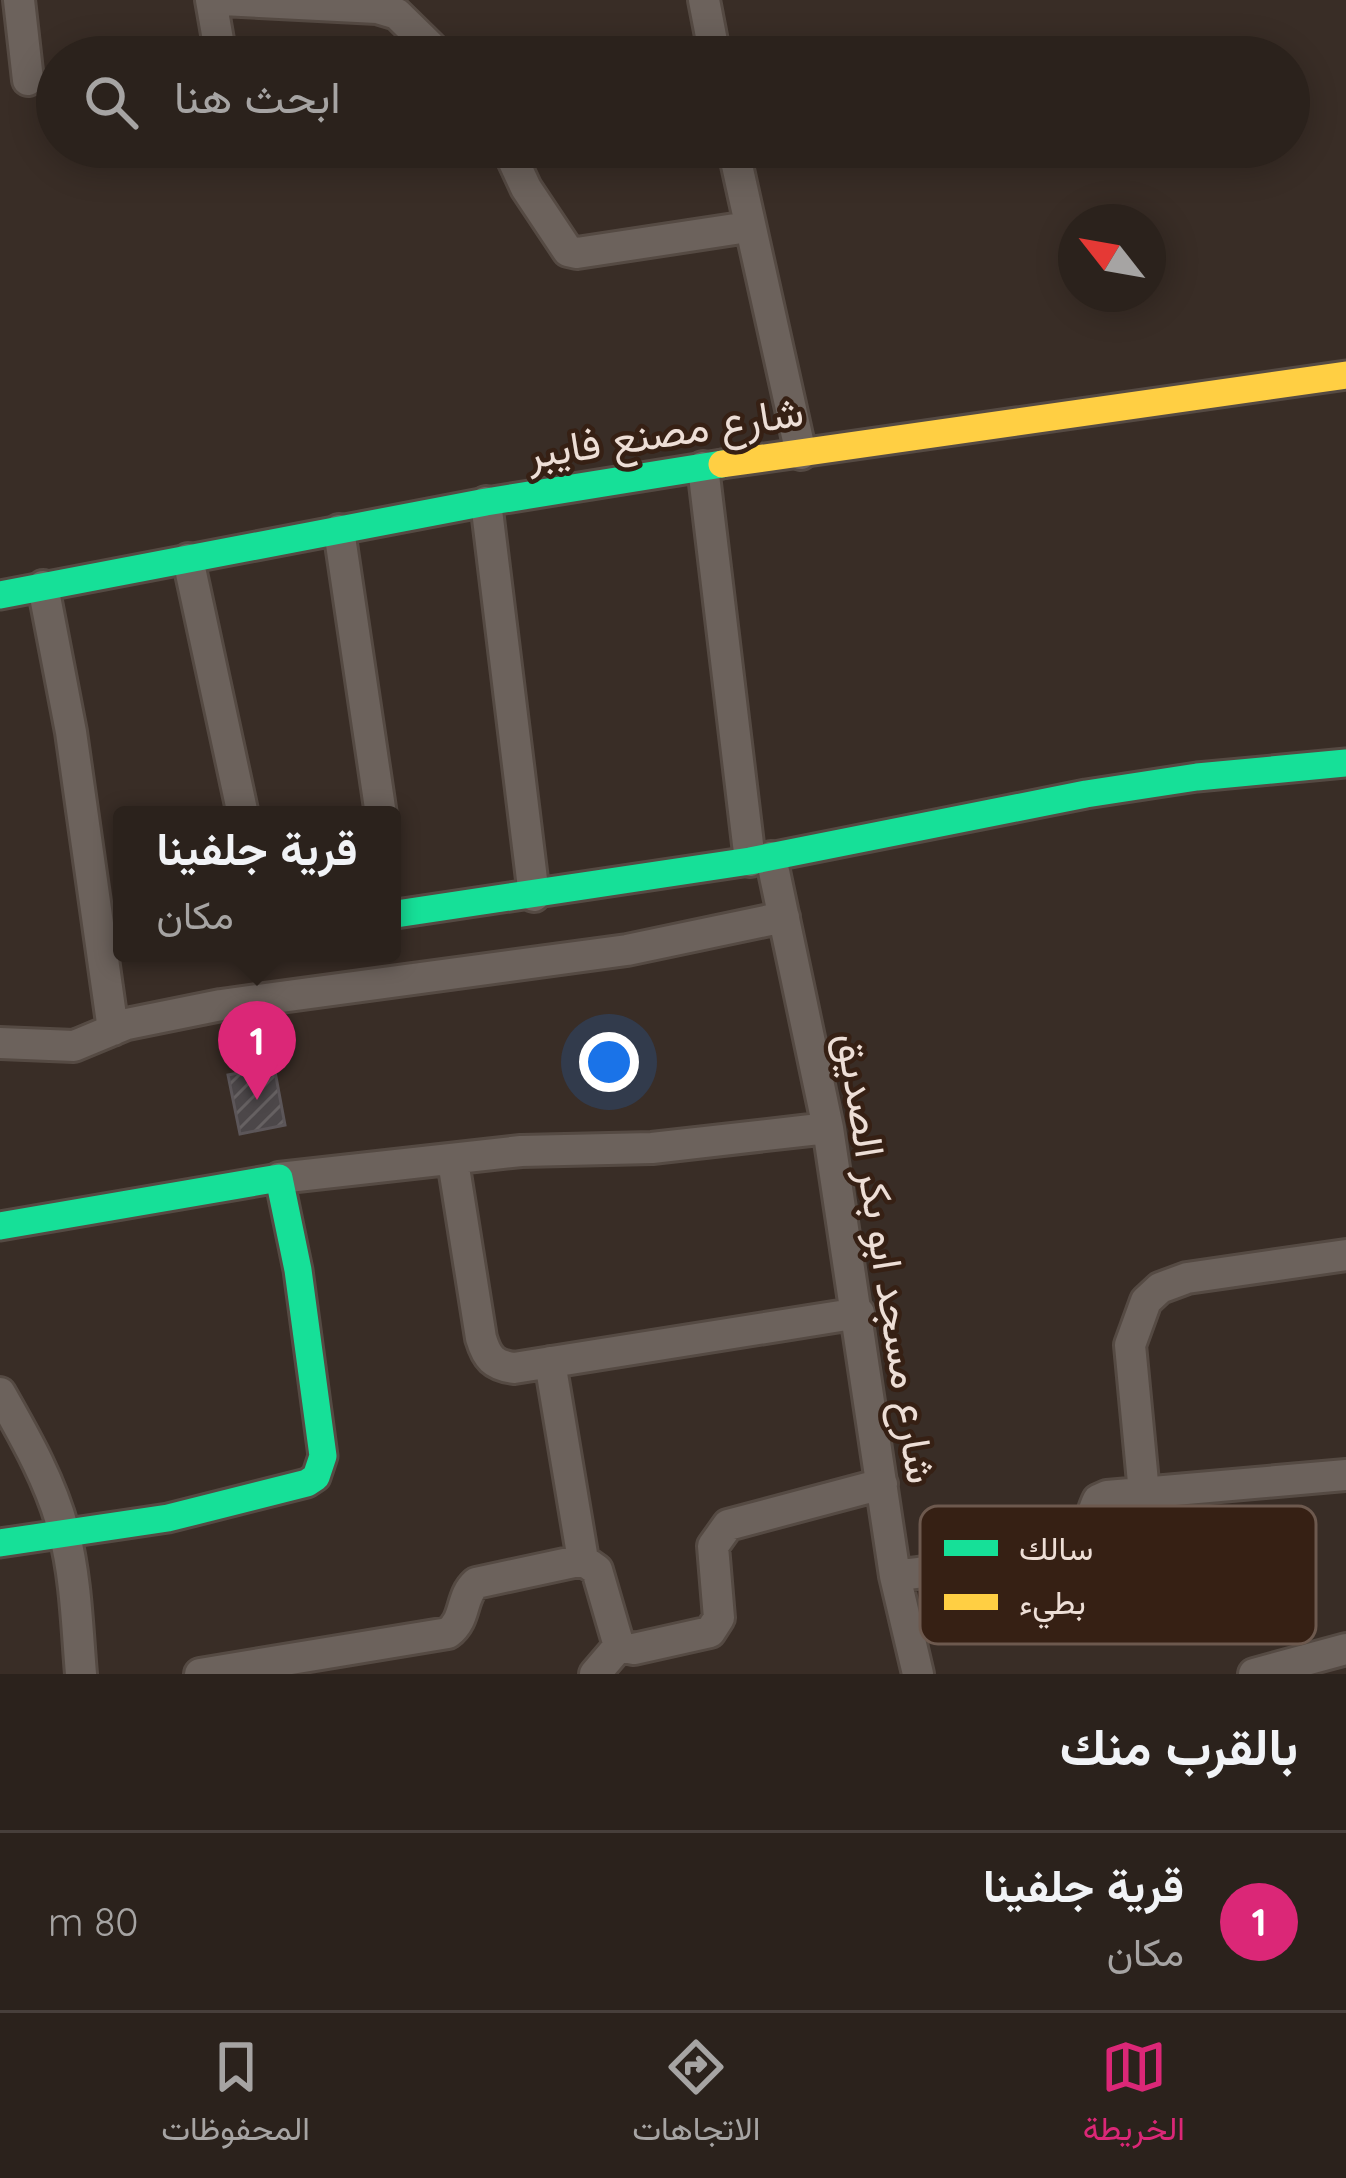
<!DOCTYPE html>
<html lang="ar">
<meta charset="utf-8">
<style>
body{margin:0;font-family:Quicksand,Vazirmatn,sans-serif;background:#372f29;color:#f1f3f6;direction:rtl}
.compass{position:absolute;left:1058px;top:204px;width:108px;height:108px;border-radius:50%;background:#2b221c;box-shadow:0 6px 30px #0003;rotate:301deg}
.you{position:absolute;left:609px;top:1062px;width:42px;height:42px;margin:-30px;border:9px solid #fff;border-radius:50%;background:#1a73e8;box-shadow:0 0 0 18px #1a73e833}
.badge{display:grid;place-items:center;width:78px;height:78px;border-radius:50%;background:#db2777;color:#fff;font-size:39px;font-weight:700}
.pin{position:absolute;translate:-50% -99px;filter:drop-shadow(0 3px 6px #0008)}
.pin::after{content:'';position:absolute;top:63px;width:42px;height:36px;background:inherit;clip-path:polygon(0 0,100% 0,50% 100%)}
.popup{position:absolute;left:113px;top:806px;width:288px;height:156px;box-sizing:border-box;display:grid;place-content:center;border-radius:12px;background:#2b221c;filter:drop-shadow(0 3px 9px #0005);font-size:39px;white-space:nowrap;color:#a6a4a3}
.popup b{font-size:45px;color:#f1f3f6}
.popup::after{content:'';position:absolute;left:50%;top:100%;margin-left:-24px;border:24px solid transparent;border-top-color:#2b221c}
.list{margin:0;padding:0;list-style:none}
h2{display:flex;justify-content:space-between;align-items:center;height:156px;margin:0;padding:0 48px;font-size:51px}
h2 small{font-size:39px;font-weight:400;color:#a6a4a3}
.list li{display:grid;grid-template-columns:78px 1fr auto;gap:36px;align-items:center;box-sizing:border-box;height:180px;padding:0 48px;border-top:3px solid #473f3b}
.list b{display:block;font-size:45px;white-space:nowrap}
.list p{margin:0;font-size:39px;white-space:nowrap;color:#a6a4a3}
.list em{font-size:39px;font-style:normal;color:#a6a4a3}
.icon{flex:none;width:66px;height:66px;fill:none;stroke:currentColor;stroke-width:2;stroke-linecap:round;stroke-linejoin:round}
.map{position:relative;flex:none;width:1346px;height:1674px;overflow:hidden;direction:ltr}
.search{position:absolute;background:#2b221c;box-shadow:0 6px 30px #0003;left:36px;right:36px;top:36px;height:132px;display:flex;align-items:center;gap:30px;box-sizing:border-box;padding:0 42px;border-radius:66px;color:#a6a4a3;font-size:45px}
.sheet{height:336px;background:#2b221c}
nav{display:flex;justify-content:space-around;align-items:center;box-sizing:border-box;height:168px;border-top:3px solid #473f3b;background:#2b221c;font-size:33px;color:#a6a4a3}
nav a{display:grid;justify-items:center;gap:6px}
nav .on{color:#db2777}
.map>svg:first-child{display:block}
.building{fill:url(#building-hatch);stroke:#5c5659;stroke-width:3}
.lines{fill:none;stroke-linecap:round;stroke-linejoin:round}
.street-casing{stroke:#554a43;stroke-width:36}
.fast-casing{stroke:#554a43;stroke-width:33}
.slow-casing{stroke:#554a43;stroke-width:33}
.street{stroke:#6c625c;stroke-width:30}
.fast{stroke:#16e098;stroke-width:27}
.slow{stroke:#ffcf43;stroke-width:27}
.labels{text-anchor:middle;stroke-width:9;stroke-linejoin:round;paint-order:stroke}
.street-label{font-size:42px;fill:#edded6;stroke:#362014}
.key{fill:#362014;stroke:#6d594e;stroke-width:3}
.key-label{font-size:33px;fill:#edded6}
</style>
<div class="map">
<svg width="1346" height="1674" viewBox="0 0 1346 1674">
<defs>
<pattern id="building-hatch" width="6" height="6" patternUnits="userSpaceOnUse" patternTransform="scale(3)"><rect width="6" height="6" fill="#4c4749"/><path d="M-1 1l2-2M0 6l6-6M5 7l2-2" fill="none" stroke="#666162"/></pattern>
</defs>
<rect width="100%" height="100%" fill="#392d26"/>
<path class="building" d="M274 1066 285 1125 240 1134 228 1075Z"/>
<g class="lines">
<g class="street-casing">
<path id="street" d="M19 0 28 80
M211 0 221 57
M222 0 377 8 397 14 441 57
M704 0 715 57
M507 147 526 188 568 251 577 253 748 227
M733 147 801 454
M703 467 750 861
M486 502 534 896
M339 530 381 815
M188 559 243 815
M43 586 71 732 113 1030
M771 857 828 1128 895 1576 918 1674
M0 1043 74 1046 127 1024 221 1005 627 950 784 917
M453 1161 481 1338C487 1358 493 1365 514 1368L859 1313
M279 1178 521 1151 652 1148 828 1128
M550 1362 583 1560
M0 1393C25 1437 51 1482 64 1532 76 1578 77 1627 81 1674
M1144 1493 1130 1345 1146 1301 1160 1288 1187 1278 1346 1255
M895 1576C928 1570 1062 1562 1080 1543 1090 1533 1091 1513 1098 1500L1107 1496 1346 1475
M200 1674 448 1633C467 1619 460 1597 476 1583L583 1560 597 1570 619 1646 634 1649 710 1632 719 1618 713 1546 728 1525 882 1484
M595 1674 619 1646
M1254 1674 1346 1649"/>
</g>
<g class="fast-casing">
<path id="fast" d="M0 595 486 502 722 464
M396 914 750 861 1086 794 1197 777 1346 763
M0 1226 279 1178 298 1270 323 1456 316 1477 307 1483 168 1518 0 1543"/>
</g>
<g class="slow-casing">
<path id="slow" d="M722 464 1346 375"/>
</g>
<use href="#street" class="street"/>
<use href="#fast" class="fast"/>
<use href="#slow" class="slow"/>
</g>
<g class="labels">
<g class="street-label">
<text transform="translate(665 432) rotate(-9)" y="15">شارع مصنع فايبر</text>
<text transform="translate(887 1258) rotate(81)" y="15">شارع مسجد ابو بكر الصديق</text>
</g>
</g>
<rect x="920" y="1506" width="396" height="138" rx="18" class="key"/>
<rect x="944" y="1540" width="54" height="16" fill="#16e098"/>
<rect x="944" y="1594" width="54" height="16" fill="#ffcf43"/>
<g class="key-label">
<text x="1019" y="1560">سالك</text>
<text x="1019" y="1614">بطيء</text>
</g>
</svg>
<svg class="compass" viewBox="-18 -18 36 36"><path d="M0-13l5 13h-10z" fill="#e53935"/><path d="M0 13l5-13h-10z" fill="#a6a4a3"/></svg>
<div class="you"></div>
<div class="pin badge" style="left:257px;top:1100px">1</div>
<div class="popup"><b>قرية جلفينا</b>مكان</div>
<div class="search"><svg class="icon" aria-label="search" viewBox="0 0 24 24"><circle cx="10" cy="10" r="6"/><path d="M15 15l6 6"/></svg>ابحث هنا</div>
</div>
<section class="sheet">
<h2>بالقرب منك<small></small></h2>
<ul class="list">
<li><span class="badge">1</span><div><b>قرية جلفينا</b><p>مكان</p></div><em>80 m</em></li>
</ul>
</section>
<nav>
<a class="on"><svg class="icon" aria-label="map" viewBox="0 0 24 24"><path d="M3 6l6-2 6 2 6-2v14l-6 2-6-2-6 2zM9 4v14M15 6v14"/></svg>الخريطة</a>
<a><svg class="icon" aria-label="directions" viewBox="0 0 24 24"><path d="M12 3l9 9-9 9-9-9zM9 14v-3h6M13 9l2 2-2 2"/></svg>الاتجاهات</a>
<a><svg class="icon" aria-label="saved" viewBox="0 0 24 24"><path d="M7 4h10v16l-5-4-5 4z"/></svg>المحفوظات</a>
</nav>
